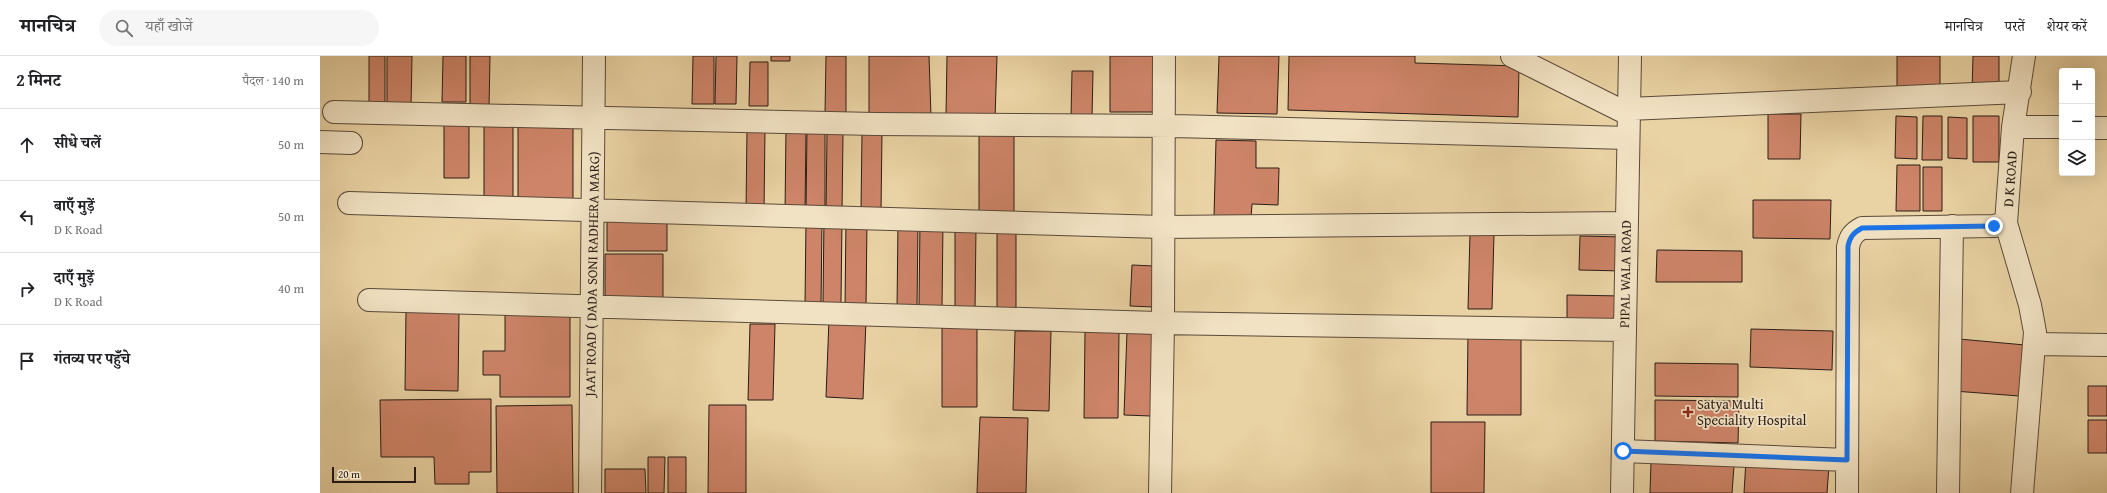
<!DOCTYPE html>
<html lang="hi">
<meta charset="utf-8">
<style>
body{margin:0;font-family:"Gentium Book Plus","Noto Serif Devanagari",serif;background:#f6f6f6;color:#202124}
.controls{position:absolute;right:12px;top:12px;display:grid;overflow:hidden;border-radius:4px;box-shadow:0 4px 16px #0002}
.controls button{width:36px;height:36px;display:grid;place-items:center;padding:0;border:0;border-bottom:1px solid #e0e0e0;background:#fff;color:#202124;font:20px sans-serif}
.scale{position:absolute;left:12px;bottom:10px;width:84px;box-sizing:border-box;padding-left:4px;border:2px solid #2a1d16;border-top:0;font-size:11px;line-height:14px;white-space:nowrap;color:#2a1d16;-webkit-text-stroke:3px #f1e2c3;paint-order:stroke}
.stop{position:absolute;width:12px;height:12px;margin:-9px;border:3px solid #1a73e8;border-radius:50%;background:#fff}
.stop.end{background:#1a73e8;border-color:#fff;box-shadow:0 1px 4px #0008}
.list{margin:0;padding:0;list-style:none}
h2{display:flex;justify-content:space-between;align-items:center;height:52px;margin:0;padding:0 16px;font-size:17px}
h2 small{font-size:13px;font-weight:400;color:#757577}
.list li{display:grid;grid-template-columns:26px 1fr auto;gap:12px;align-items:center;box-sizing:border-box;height:72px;padding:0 16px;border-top:1px solid #e0e0e0}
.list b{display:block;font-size:15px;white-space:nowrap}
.list p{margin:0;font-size:13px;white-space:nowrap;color:#757577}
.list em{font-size:13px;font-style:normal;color:#757577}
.icon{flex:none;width:22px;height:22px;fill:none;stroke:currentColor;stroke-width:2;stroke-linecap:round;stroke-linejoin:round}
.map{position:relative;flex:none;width:1787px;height:437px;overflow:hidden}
header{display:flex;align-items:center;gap:24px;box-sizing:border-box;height:56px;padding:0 20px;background:#fff;border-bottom:1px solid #e0e0e0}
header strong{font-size:19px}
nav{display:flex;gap:22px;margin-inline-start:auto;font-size:14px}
.search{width:280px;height:36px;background:#f6f6f6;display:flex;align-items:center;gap:10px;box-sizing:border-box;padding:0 14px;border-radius:22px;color:#757577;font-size:15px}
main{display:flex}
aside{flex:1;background:#fff}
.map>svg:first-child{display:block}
.building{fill:#cd8468;stroke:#2a1d16}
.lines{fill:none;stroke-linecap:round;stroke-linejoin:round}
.minor-casing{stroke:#5a4a39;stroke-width:24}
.minor{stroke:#f1e2c3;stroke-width:22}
.route{stroke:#1a73e8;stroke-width:5}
.poi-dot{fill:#8f2418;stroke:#f1e2c3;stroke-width:1.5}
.labels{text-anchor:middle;stroke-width:3.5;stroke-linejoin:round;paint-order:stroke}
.street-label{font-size:14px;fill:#2a1d16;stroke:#f1e2c3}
.poi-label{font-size:14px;fill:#2a1d16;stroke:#f1e2c3;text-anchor:start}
</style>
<header>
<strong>मानचित्र</strong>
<div class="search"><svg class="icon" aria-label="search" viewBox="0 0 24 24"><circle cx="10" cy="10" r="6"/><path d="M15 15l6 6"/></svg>यहाँ खोजें</div>
<nav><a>मानचित्र</a><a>परतें</a><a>शेयर करें</a></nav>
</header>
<main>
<aside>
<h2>2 मिनट<small>पैदल · 140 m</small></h2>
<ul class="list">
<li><svg class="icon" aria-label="ahead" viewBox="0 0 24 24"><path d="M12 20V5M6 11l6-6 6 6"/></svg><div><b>सीधे चलें</b></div><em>50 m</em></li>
<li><svg class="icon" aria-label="left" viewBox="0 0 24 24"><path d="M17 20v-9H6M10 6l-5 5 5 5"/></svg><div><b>बाएँ मुड़ें</b><p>D K Road</p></div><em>50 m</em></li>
<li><svg class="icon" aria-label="right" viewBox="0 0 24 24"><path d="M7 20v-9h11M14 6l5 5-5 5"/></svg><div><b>दाएँ मुड़ें</b><p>D K Road</p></div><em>40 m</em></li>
<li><svg class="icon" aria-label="arrive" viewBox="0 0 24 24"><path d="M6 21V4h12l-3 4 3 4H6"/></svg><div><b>गंतव्य पर पहुँचे</b></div></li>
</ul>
</aside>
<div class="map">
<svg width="1787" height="437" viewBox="0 0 1787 437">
<rect width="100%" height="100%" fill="#e9d2a3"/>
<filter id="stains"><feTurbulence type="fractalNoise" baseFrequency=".005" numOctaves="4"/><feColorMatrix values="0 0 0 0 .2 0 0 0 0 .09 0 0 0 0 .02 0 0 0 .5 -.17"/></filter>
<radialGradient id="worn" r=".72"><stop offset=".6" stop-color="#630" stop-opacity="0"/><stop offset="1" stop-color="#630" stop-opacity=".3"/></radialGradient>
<path class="building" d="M49 0H65V50H49Z
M67 0H92L91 51H67Z
M123 0H146V46H122Z
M150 0H170L169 52H150Z
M373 0H394V48H372Z
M396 0H417L416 48H395Z
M451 0H470V5H451Z
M506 0H526V57H505Z
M549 0H609L611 61 549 59Z
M627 0H677L675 63 626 60Z
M790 0H835V56H790Z
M899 0H959L957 58 897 57Z
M969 0H1095V7L1199 10 1198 61 968 54Z
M1577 0H1620V36H1577Z
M1653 0H1679V35H1652Z
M430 6H448V50H429Z
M752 15H773L772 61H751Z
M1448 58H1481L1480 103H1448Z
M124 60H149V122H124Z
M1576 60 1597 61V103L1575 102Z
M1603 60H1622V104H1602Z
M1653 60H1679V106H1653Z
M1628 61 1647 62V103L1628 102Z
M164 68H193V147H164Z
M253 69V147H198V70Z
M466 71H486L485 157H465Z
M427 72H445L444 155H426Z
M487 73H505V157L486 156Z
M542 76H562L561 155H541Z
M659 76 694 77V161H659Z
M507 77H523L522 157H506Z
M896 84 936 85V112H959L958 149 932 148 931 162 894 161Z
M1577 109H1600V155H1576Z
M1603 111H1622V155H1603Z
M1433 144H1511L1510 183 1433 182Z
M347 158V195H287V159Z
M504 162 522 163 521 247H503Z
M526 163H547L546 253H525Z
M486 164H502L501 250H485Z
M600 166H623L622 253 599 252Z
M578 167H598L597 252H577Z
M635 172H656L655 256H635Z
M677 172H696V256L677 255Z
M1150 177 1174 178 1172 253H1148Z
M1260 180 1304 181 1303 215 1259 214Z
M1337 194 1422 195V226H1336Z
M285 198H343V244H285Z
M812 209 834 210 833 251 810 250Z
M1247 239 1303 240 1302 265 1247 263Z
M86 255 139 256 138 335 85 334Z
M185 256H250V341H180V319H163V295H185Z
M509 263 546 264 543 343 506 341Z
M430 268H455L453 344H428Z
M622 270H657V351H622Z
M1431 273 1513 275 1512 314 1430 311Z
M695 275H731L729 355 693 354Z
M807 275 834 276 831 360 804 359Z
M765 276H799L798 362H764Z
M1148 278 1201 279V359H1147Z
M1639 283 1705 289 1699 340 1634 335Z
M1335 307 1418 308V341L1335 340Z
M1768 330H1787V360H1768Z
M171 343V416H149V428H115L114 401H61L60 344Z
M1335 344 1419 345 1418 387 1335 385Z
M252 349 253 437H177L176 350Z
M389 349H426V437H388Z
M660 361 708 362 706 437H657Z
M1768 364H1787V397H1768Z
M1111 366H1165L1164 437H1111Z
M328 401H345L344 437H328Z
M348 401H366V437H348Z
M1426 404 1509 409 1507 437H1424Z
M1331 406 1414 410 1412 437H1330Z
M285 413H325L326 437H285Z"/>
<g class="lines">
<g class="minor-casing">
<path id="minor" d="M1192 0 1308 58
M1308 53 1700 36
M14 56 555 68 854 70 1308 82
M1693 71H1742
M1772 72H1787
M0 86 31 87
M29 147 842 171 1306 167
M1686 167 1710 249 1715 276 1702 437
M49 244 838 267 1305 274
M1714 288 1787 289
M1303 395 1527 404
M270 437 274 0
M840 437 843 267 844 0
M1302 437 1310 0
M1527 437 1528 191C1530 181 1533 177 1542 172L1674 170 1686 167 1693 71 1704 0
M1628 437 1632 170"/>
</g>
<use href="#minor" class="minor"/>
</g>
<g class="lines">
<path class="route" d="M1303 395 1527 404 1528 190C1530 181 1533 177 1542 172L1674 170"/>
</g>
<path class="poi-dot" d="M1366 350h4v4h4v4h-4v4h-4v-4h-4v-4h4z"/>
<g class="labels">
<g class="street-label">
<text transform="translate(1690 123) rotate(-86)" y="5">D K ROAD</text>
<text transform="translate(272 218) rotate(-89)" y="5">JAAT ROAD ( DADA SONI RADHERA MARG)</text>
<text transform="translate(1305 218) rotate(-89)" y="5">PIPAL WALA ROAD</text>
</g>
<g class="poi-label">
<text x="1377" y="353">Satya Multi<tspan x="1377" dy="16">Speciality Hospital</tspan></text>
</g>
</g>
<rect width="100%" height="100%" filter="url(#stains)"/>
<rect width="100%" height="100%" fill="url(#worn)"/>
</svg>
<div class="controls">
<button>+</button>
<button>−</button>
<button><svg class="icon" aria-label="layers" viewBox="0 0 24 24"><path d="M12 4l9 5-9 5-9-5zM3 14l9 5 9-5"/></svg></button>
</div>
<div class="scale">20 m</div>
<div class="stop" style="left:1303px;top:395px"></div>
<div class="stop end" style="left:1674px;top:170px"></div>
</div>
</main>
